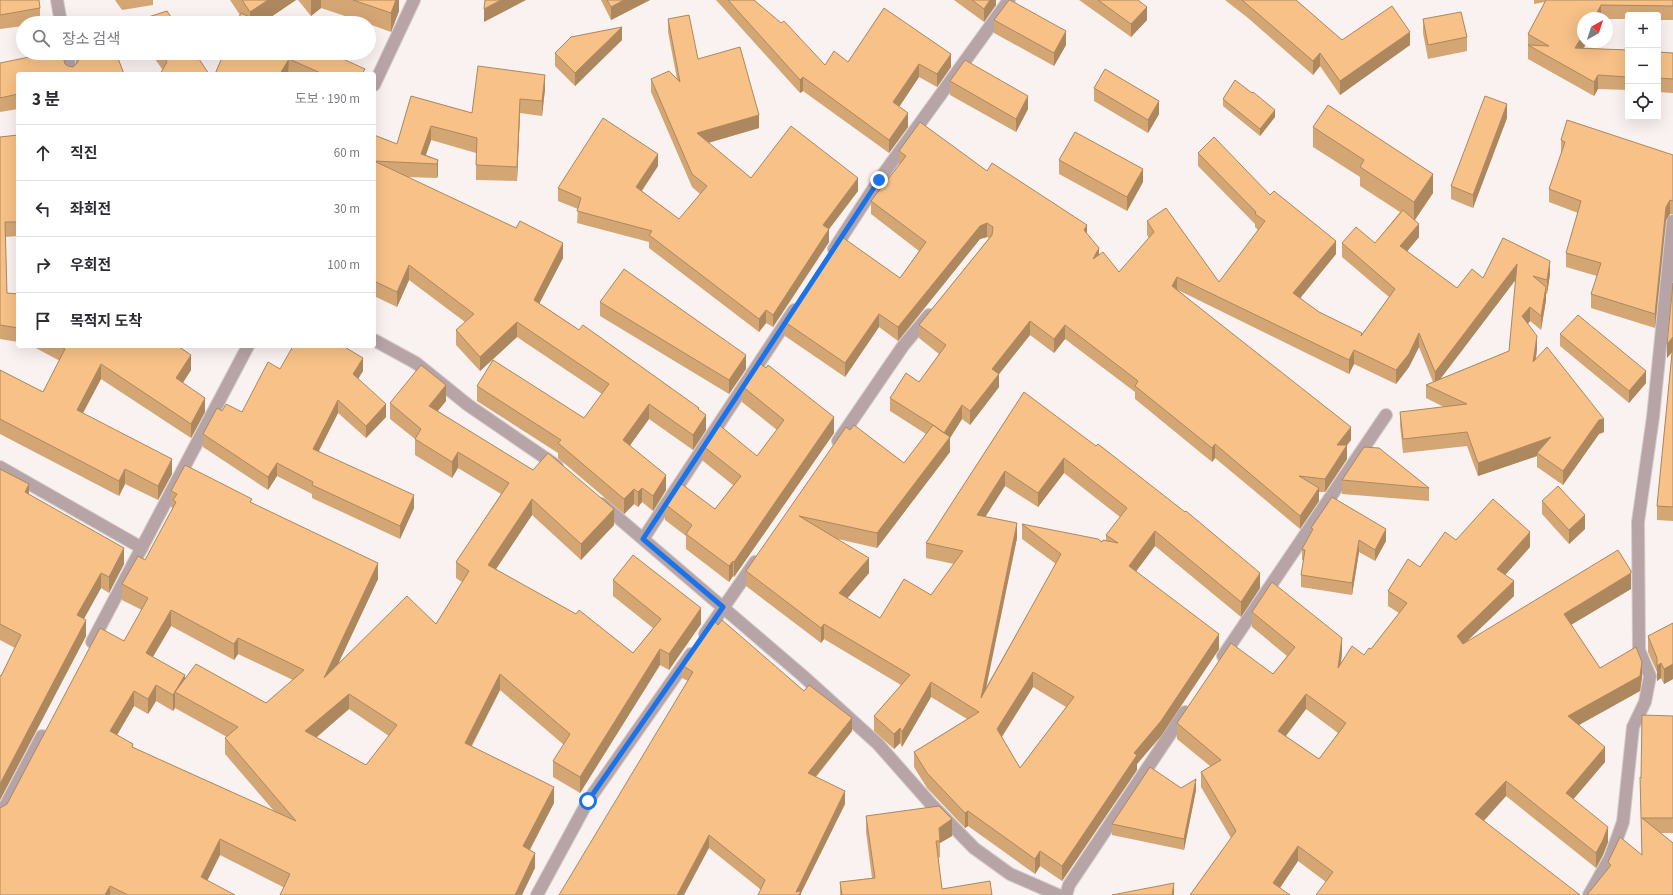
<!DOCTYPE html>
<html lang="ko">
<meta charset="utf-8">
<style>
body{margin:0;font-family:"Source Sans 3","Noto Sans KR",sans-serif;background:#f2f2f3;color:#2b2b33}
.controls{position:absolute;right:12px;top:12px;display:grid;overflow:hidden;border-radius:4px;box-shadow:0 4px 16px #0002}
.controls button{width:36px;height:36px;display:grid;place-items:center;padding:0;border:0;border-bottom:1px solid #e1e1e2;background:#fff;color:#2b2b33;font:20px sans-serif}
.compass{position:absolute;left:1577px;top:12px;width:36px;height:36px;border-radius:50%;background:#fff;box-shadow:0 4px 16px #0002;rotate:39deg}
.stop{position:absolute;width:12px;height:12px;margin:-9px;border:3px solid #1a73e8;border-radius:50%;background:#fff}
.stop.end{background:#1a73e8;border-color:#fff;box-shadow:0 1px 4px #0008}
.list{margin:0;padding:0;list-style:none}
h2{display:flex;justify-content:space-between;align-items:center;height:52px;margin:0;padding:0 16px;font-size:17px}
h2 small{font-size:13px;font-weight:400;color:#7c7c81}
.list li{display:grid;grid-template-columns:26px 1fr auto;gap:12px;align-items:center;box-sizing:border-box;height:56px;padding:0 16px;border-top:1px solid #e1e1e2}
.list b{display:block;font-size:15px;white-space:nowrap}
.list em{font-size:13px;font-style:normal;color:#7c7c81}
.icon{flex:none;width:22px;height:22px;fill:none;stroke:currentColor;stroke-width:2;stroke-linecap:round;stroke-linejoin:round}
.map{position:relative;flex:none;width:1673px;height:895px;overflow:hidden}
.search{position:absolute;background:#fff;box-shadow:0 4px 16px #0002;left:16px;top:16px;width:360px;height:44px;display:flex;align-items:center;gap:10px;box-sizing:border-box;padding:0 14px;border-radius:22px;color:#7c7c81;font-size:15px}
.panel{position:absolute;background:#fff;box-shadow:0 4px 16px #0002;left:16px;top:72px;width:360px;height:276px;border-radius:4px}
.map>svg:first-child{display:block}
.lines{fill:none;stroke-linecap:round;stroke-linejoin:round}
.minor-casing{stroke:#d4cbc9;stroke-width:14}
.minor{stroke:#b6a4a7;stroke-width:12}
.wall{fill:#d4a674;fill-rule:evenodd}
.shaded-wall{fill:#ad875e}
.building{fill:#f7c187;stroke:#ad875e;fill-rule:evenodd}
.route{stroke:#1a73e8;stroke-width:5}
</style>
<div class="map">
<svg width="1673" height="895" viewBox="0 0 1673 895">
<rect width="100%" height="100%" fill="#faf2f0"/>
<g class="lines">
<g class="minor-casing">
<path id="minor" d="M57 0 61 23
M67 53 71 74
M374 85 414 0
M834 249 879 180 1009 0
M374 340 416 363 468 405 557 466
M838 441 903 346 929 315
M0 467 142 548
M602 504 803 676 878 744 931 804 974 848 1010 874 1058 895
M643 539 794 310
M705 634 755 562
M92 642 248 346
M1223 656 1386 415
M0 816 42 736
M537 895 588 801 691 654
M1066 895 1069 885 1185 712
M1589 895 1610 858 1623 822 1633 727 1645 702 1650 676 1639 650 1638 522 1653 417 1673 221"/>
</g>
<use href="#minor" class="minor"/>
</g>
<path class="wall" d="M0 0 40 8V23H23V26L0 29Z
M115 0H153V5L122 10Z
M230 0H296L262 23 240 15Z
M298 0H399V11L391 32 369 24V23H366L321 8 311 16Z
M601 0H650L611 20Z
M716 0H754L825 65 848 62 884 8 951 67 937 87 919 77 899 107 908 127 889 153 803 91 800 93Z
M954 0H996V5L984 22Z
M1079 0H1138L1147 20 1131 37Z
M1225 0H1296L1342 40 1410 45 1340 95 1320 66 1313 75 1248 18Z
M1534 0H1673V20H1658V15H1628V19H1607V18H1583V42H1587L1584 48 1628 50V90L1598 89 1594 96 1528 59V34L1545 2 1534 4Z
M668 19 698 59 759 128 708 143 751 178 858 191 829 229V242L773 327 766 323 759 332 649 248V242L577 223 578 209 558 201V188L658 166 642 191 679 219 700 194 692 187 651 92V79H677L668 32Z
M1423 19 1467 37V51L1428 59 1423 33Z
M994 20 1066 45 1054 66 994 33Z
M622 40 575 86 555 66V53Z
M1658 52 1673 53V93L1658 92Z
M76 53H116L124 74H18V109L0 112V63L65 64 68 66 73 67 76 63Z
M151 53H195L162 69Z
M224 53H330L365 74H290L289 73 288 74H215Z
M950 81 1028 109 1016 132 950 95Z
M1094 88 1159 114 1148 133 1094 101Z
M545 89 542 116 520 113 517 181 476 180V153L431 140 426 155 438 160V175L437 178 407 177 563 258 539 303 699 410 706 430 693 450 649 419 630 445 666 490 653 511 642 502 638 507 634 504 624 514 558 458V453L477 401V386L584 418 602 394 517 337 480 371 456 345V330L465 322 409 280 397 307 374 296V135L397 144 411 96 472 113Z
M1223 99 1275 117 1260 136 1223 106Z
M1507 118 1473 208 1451 199V186Z
M1313 127 1433 193 1415 220 1419 237 1407 251 1457 288 1483 278 1550 274 1547 294H1546V300L1541 330 1530 321 1528 324 1537 349 1536 359 1604 432 1599 434 1563 485 1537 467V456L1478 476 1467 446 1403 453 1400 425V412L1444 407 1426 398V385L1433 382 1419 347 1409 367 1396 384 1354 364 1349 374 1178 290 1351 440 1347 445V459L1325 492H1319V501L1300 529 1215 458 1212 462 1135 399V392L1065 339 1054 353 1030 335 999 374V387L970 425 962 419 950 438V452L877 548 838 539 869 573 847 598 880 618 931 595 954 564 926 558V543L1024 392 1260 588 1241 617 1155 546 1136 571 1219 649 1161 736 1137 764V770L1062 881 1040 866 1035 874 968 826 965 828 927 788 914 767V752L967 719 931 697 902 747 900 743 894 749 874 731V716L901 685 824 639 821 643 746 586V571L850 430 904 463 926 434 890 411V398L919 382 939 354 919 338V325L989 238 987 237 980 239 898 341 879 327 845 377 785 336V322L900 278 919 251 871 214V201L899 165V151L987 171 1087 234 1099 255 1119 272 1149 238 1147 235V221L1219 282 1258 230 1255 227V224L1198 166V153L1270 195 1336 254 1300 298 1319 312 1362 334 1389 297 1342 257V243H1375L1400 212 1360 186V177L1313 147ZM1516 279 1509 351 1440 379 1504 295ZM1064 473 1120 517 1106 535V540L1102 542 1022 524V539L1056 564 985 689 1017 538 985 516 1005 486 1038 507ZM1033 687 1066 707 1020 768 1002 737Z
M18 135V236L5 237 7 293 18 294V342L0 339V137Z
M1561 140 1673 155V214H1670L1666 220 1655 328 1591 308V294L1597 276 1566 267V253L1578 213 1549 202V189L1561 154Z
M1059 160 1143 182 1127 211 1059 174Z
M1673 283V521L1657 520V506L1672 352 1667 358Z
M600 302 746 369 729 394 600 316Z
M1560 334 1646 383 1629 403 1560 346Z
M32 346H178L191 370 183 383 205 412 191 438 101 379 83 413 172 474 158 500 125 484 119 496 0 434V370L43 392 60 361Z
M363 371 358 379 386 417 366 438 338 413 319 451 414 508 400 539 312 498V494L277 476 268 490 203 447V434L222 411 242 412Z
M742 386 834 433 734 577 733 576 729 582 686 549V536L665 520V504L715 509 733 485 703 461V446L757 456 777 430 742 402Z
M446 401 438 411 614 525 581 560 532 515 496 569 633 653 653 628 613 596V580L701 624 669 670 660 665 580 793 553 777V761L564 745 500 690 472 746 554 803 530 850 535 868 283 887 220 855 207 881 235 895H0L7 804 124 641 142 610 122 600V584L145 560 173 508 171 507V491L252 503 378 579 338 664 436 624 462 582 456 578V562L501 494 458 468 452 478 415 455V439L390 419V403ZM171 626 234 660 238 654 293 680 266 703 185 679 153 657ZM156 701 173 711 175 708 227 737 225 738V754L274 811 133 748 117 735 134 706 148 714ZM349 709 389 736 366 765 316 738Z
M0 469 29 495 124 564 109 593 101 588 84 619 86 636 0 800V675L1 676 15 648 0 640Z
M1342 480 1429 488V501L1342 494Z
M1542 501 1585 529 1569 544 1542 514Z
M1311 528 1386 541 1375 561 1359 552 1352 595 1301 587V575L1304 561 1302 560V549L1311 533Z
M1456 540 1530 547 1505 575 1514 596 1464 643 1631 589 1571 625 1600 668 1642 677 1640 691 1579 725 1605 762 1573 799 1608 842 1603 855 1596 868 1506 796 1484 821 1326 882 1298 861 1280 888 1190 895 1231 838 1201 787V772L1210 766 1177 739V723L1273 674 1287 656 1252 627V612L1342 653 1341 663 1364 655 1371 649 1399 613 1388 606V591ZM1306 709 1338 733 1319 759 1286 736Z
M1673 623V679L1664 684 1661 678 1657 681V672L1648 652V636Z
M682 665 852 731 816 777 845 804 801 893V895L760 889 709 848 688 681 682 678Z
M1673 716V833H1661L1673 843 1608 868V862L1642 854 1640 777 1641 778Z
M1196 790 1184 850 1112 835V824Z
M866 816 952 836 940 843V857L938 858 942 889 992 895H840V882L872 878 866 832Z"/>
<path class="shaded-wall" d="M268 0H296L262 23H250V12Z
M311 0H321V8L311 16Z
M396 0H399V11L391 32V13Z
M501 0H526L484 22V9Z
M624 0H650L611 20V7Z
M990 0H996V5L984 22V9Z
M1601 5V18H1594Z
M1147 7V20L1131 37V24Z
M622 27V40L575 86V73Z
M1066 31V45L1054 66V53Z
M1410 32V45L1340 95V81Z
M1583 35V42H1587L1575 61V48Z
M1320 53V66L1313 75V61Z
M951 54V67L937 87V74Z
M289 59 288 74H280Z
M919 64V77L893 116V102Z
M545 75V89L542 116V101Z
M1598 75V89L1594 96V82Z
M803 77V91L800 93V80Z
M1028 96V109L1016 132V119Z
M520 99V113L517 181V167Z
M1159 101V114L1148 133V120Z
M1507 104V118L1473 208V195Z
M1275 110V117L1260 136V129Z
M908 113V127L889 153V140Z
M759 115V128L697 146V133Z
M431 126V140L423 163 421 154Z
M658 154V166L636 199V187Z
M438 160V175L437 178V164Z
M1143 169V182L1127 211V197Z
M1433 174V193L1414 221V202Z
M858 178V191L823 237V225Z
M1670 200V214L1666 220 1655 328V314L1666 207Z
M987 223V237L980 239 898 341V327L980 226Z
M1419 224V237L1400 260V246Z
M1087 225V239L1084 230Z
M829 229V242L773 327V315Z
M1336 241V254L1293 307V293Z
M563 243V258L534 314V300Z
M1099 248V262L1093 259Z
M1550 261V274L1547 294V280Z
M1517 264V278L1435 386V372Z
M409 265V280L397 307V292Z
M1177 277V290L1172 286Z
M1546 287V300L1541 330V316Z
M1530 307V321L1522 330V316Z
M766 310V323L759 332V319Z
M879 314V327L845 377V363Z
M1030 321V335L999 374V387L970 425V411L992 369Z
M517 322V337L480 371V357Z
M1065 325V339L1054 353V339Z
M1419 333V347L1409 367 1396 384V370Z
M1537 336V349L1533 376V362Z
M1673 337V351L1667 358V344Z
M1354 350V364L1349 374V360Z
M191 355V370L176 393V378Z
M746 355V369L729 394V380Z
M363 358V371L353 387V374Z
M101 364V379L77 424V410Z
M1646 371V383L1629 403V391Z
M446 385V401L429 421V406Z
M205 398V412L191 438V424Z
M338 400V413L313 462V449Z
M386 404V417L366 438V426Z
M649 404V419L623 455V440Z
M962 405V419L950 438V452L877 548V533L944 433Z
M706 415V430L693 450V435Z
M834 417V433L734 577V562Z
M1604 419V432L1599 434 1563 485V471L1599 420Z
M1351 427V440L1337 458V445Z
M1551 437 1537 453V456L1478 476V463Z
M1215 444V458L1212 462V448Z
M1347 445V459L1325 492V479Z
M458 452V468L452 478V462Z
M1064 458V473L1038 507V493Z
M172 459V474L158 500V486Z
M277 463V476L268 490V477Z
M125 469V484L119 496V481Z
M1005 471V486L977 530V515Z
M666 475V490L653 511V496Z
M29 484V500L25 492Z
M642 488V502L638 507V492Z
M1319 488V501L1300 529V516Z
M634 489V504L624 514V499Z
M414 495V508L400 539V526Z
M532 499V515L488 581V565Z
M614 509V525L581 560V544Z
M1585 515V529L1569 544V530Z
M1017 523V538L981 713V698Z
M1386 529V541L1375 561V550Z
M1155 531V546L1129 581V566Z
M1530 532V547L1497 584V569Z
M1359 540V552L1352 595V583Z
M124 548V564L109 593V577Z
M869 558V573L839 608V593Z
M733 561V576L729 582V566Z
M378 563V579L324 694V678Z
M101 573V588L77 631V615Z
M1260 573V588L1241 617V602Z
M1631 573V589L1564 629V614Z
M1514 581V596L1457 651V636Z
M701 608V624L669 670V654Z
M171 610V626L146 668V653Z
M86 620V636L0 800V784Z
M824 624V639L821 643V628Z
M1219 634V649L1161 736 1137 764V770L1062 881V866L1134 753Z
M238 638V654L234 660V644Z
M1342 638V653L1338 683V668Z
M660 649V665L580 793V777Z
M1642 662V677L1640 691 1568 731V716Z
M1661 663V678L1657 681V666Z
M1673 664V679L1664 684V669Z
M1033 672V687L997 744V729Z
M500 674V690L465 758V743Z
M185 675V691L175 692V708L173 711V695Z
M931 682V697L902 747V732Z
M156 685V701L148 714V699Z
M134 691V706L110 747V731Z
M349 694V709L305 747V731Z
M1306 694V709L1278 746V731Z
M852 718V731L808 786V773Z
M900 728V743L894 749V734Z
M1605 747V762L1566 808V793Z
M1196 779V790L1184 850V839Z
M1506 781V796L1475 830V814Z
M554 787V803L523 862V846Z
M845 791V804L801 893V895H796V892Z
M968 811V826L965 828V813Z
M952 819V836L940 843 939 828Z
M1608 827V842L1603 855 1596 868V853Z
M709 835V848L684 895H677Z
M220 839V855L201 893V877Z
M1298 846V861L1275 895 1273 883Z
M1040 851V866L1035 874V859Z
M535 853V868L522 895H515Z
M1174 883V895H1172Z
M110 886V895H105Z"/>
<path class="building" d="M0 0H39L40 8 0 15Z
M242 0H268L250 12Z
M353 0H396L391 13Z
M485 0H501L484 9Z
M607 0H624L611 7Z
M728 0H754L781 23 784 21 825 65 834 51 848 62 884 8 951 54 937 74 919 64 893 102 908 113 889 140 803 77 800 80Z
M972 0H990L984 9Z
M1009 0H1010L1066 31 1054 53 994 20Z
M1098 0H1138L1147 7 1131 24Z
M1242 0H1296L1342 40 1392 6 1410 32 1340 81 1320 53 1313 61Z
M1546 0H1673V6L1601 5 1594 18H1583V35L1575 48 1628 50V77L1598 75 1594 82 1528 45 1549 46 1528 34Z
M167 11 175 23H141L139 20Z
M1461 12 1467 37 1428 45 1423 19Z
M241 13 263 23H236Z
M689 15 698 59 740 47 759 115 697 133 751 178 791 126 858 178 823 225 829 229 773 315 766 310 759 319 649 235 652 231 577 211 581 198 558 188 603 118 658 154 636 187 679 219 707 186 692 174 651 79 669 71 680 82 668 19Z
M622 27 575 73 555 53 571 37Z
M1658 52 1673 53V79L1658 78Z
M49 53H62L65 64 68 66 73 67 78 62 77 53H116L124 74H18V94L0 98V63Z
M161 53H195L209 74H160L167 62Z
M224 53H330L365 69 362 74H323L289 59 280 74H215Z
M965 60 1028 96 1016 119 950 81Z
M478 66 545 75 542 101 520 99 517 167 476 165 477 138 431 126 421 154 438 160 437 164 374 161V135L397 144 411 96 472 113Z
M1105 69 1159 101 1148 120 1094 88Z
M1235 80 1252 93 1253 92 1275 110 1260 129 1223 99Z
M1485 96 1507 104 1473 195 1451 186Z
M1328 105 1433 174 1414 202 1360 167 1364 160 1313 127Z
M1567 120 1673 155V201L1670 200 1666 207 1655 314 1591 294 1601 263 1566 253 1581 201 1549 189 1565 142 1561 140Z
M920 122 987 171 992 163 1087 225 1084 230 1099 248 1093 259 1103 252 1119 272 1154 232 1147 221 1166 208 1219 282 1265 221 1255 214 1256 212 1198 153 1214 137 1270 195 1274 191 1336 241 1293 293 1319 312 1362 333 1361 336 1395 289 1342 243 1356 227 1375 243 1403 210 1419 224 1400 246 1457 288 1472 269 1483 278 1503 238 1550 261 1547 280 1533 276 1546 287 1541 316 1530 307 1522 316 1537 336 1533 362 1547 347 1604 419 1599 420 1563 471 1537 453 1551 437 1478 463 1467 432 1403 439 1400 412 1467 404 1426 385 1509 351 1517 264 1435 372 1419 333 1409 354 1396 370 1354 350 1349 360 1177 277 1172 286 1351 427 1337 445H1347L1325 479 1299 476 1319 488 1300 516 1215 444 1212 448 1135 386 1138 381 1065 325 1054 339 1030 321 992 369 999 374 970 411 962 405 944 433 933 425 890 398 906 373 919 382 946 345 919 325 992 235 993 227 987 223 980 226 898 327 879 314 845 363 785 322 842 237 900 278 926 242 871 201 906 156 899 151Z
M1075 132 1143 169 1127 197 1059 160Z
M18 135V222H5L7 293 18 294V328L0 325V137Z
M374 161 516 228 520 221 563 243 534 300 579 330 583 325 699 408 698 409 706 415 693 435 649 404 623 440 666 475 653 496 642 488 638 492 634 489 624 499 558 443 561 440 477 386 493 360 584 418 609 384 517 322 480 357 456 330 474 314 409 265 397 292 374 281Z
M624 269 746 355 729 380 600 302Z
M1673 283V337L1667 344Z
M1578 315 1646 371 1629 391 1560 334Z
M1673 343V507L1657 506Z
M59 346H178L191 355 176 378 205 398 191 424 101 364 77 410 172 459 158 486 125 469 119 481 0 419V370L43 392 65 349Z
M293 346H343L363 358 353 374 386 404 366 426 338 400 313 449 414 495 400 526 312 485 313 482 277 463 268 477 203 434 217 408 222 411 226 404 242 412 268 362 280 369Z
M758 362 766 368 768 365 834 417 734 562 733 561 729 566 686 534 692 525 665 504 679 482 715 509 741 476 703 446 718 424 757 456 784 420 742 386Z
M421 365 446 385 429 406 533 470 548 453 614 509 581 544 532 499 488 565 576 614 579 610 633 653 661 619 613 580 633 555 701 608 669 654 660 649 580 777 553 761 570 734 500 674 465 743 554 787 523 846 535 853 515 895H280L290 874 220 839 201 877 235 895H128L110 886 105 895H0V808L7 804 100 628 124 641 148 598 122 584 138 556 145 560 176 502 173 500 177 494 171 491 185 465 252 499 250 502 378 563 324 678 407 596 436 624 469 571 456 562 509 483 458 452 452 462 415 439 421 429 390 403ZM171 610 234 644 238 638 304 670 266 703 196 664 175 692 238 727 225 738 296 821 132 747 133 744 110 731 134 691 148 699 156 685 173 695 185 675 146 653ZM349 694 397 725 366 765 305 731Z
M1024 392 1096 446 1098 444 1185 512 1186 511 1260 573 1241 602 1155 531 1129 566 1219 634 1161 721 1134 753 1137 755 1062 866 1040 851 1035 859 968 811 965 813 927 773 914 752 979 712 931 682 902 732 900 728 894 734 874 716 910 675 824 624 821 628 746 571 846 427 850 430 854 425 904 463 933 425 950 437 877 533 799 516 869 558 839 593 880 618 904 579 931 595 963 551 926 543ZM1064 458 1127 508 1106 535 1118 543 1103 540 1102 542 1098 539 1022 524 1061 554 981 698 1017 523 977 515 1005 471 1038 493ZM1033 672 1074 697 1020 768 997 729Z
M1364 447 1379 448 1429 488 1342 480Z
M0 469 29 484 25 492 124 548 109 577 101 573 77 615 86 620 0 784V675L1 676 21 635 0 624Z
M1558 486 1585 515 1569 530 1542 501Z
M1332 497 1386 529 1375 550 1359 540 1352 583 1301 575 1305 550 1302 549 1313 529 1311 528Z
M1493 499 1530 532 1497 569 1514 581 1457 636 1463 644 1618 550 1631 571V573L1564 614 1600 668 1636 647 1642 662 1640 676 1568 716 1605 747 1566 793 1608 827 1603 840 1596 853 1506 781 1475 814 1580 895H1316L1333 872 1298 846 1273 883 1290 895H1190L1236 831 1201 772 1221 760 1177 723 1231 643 1273 674 1295 647 1252 612 1272 582 1342 638 1338 668 1352 646 1364 655 1369 648 1371 649 1407 603 1388 591 1408 559 1420 567 1445 532 1456 540ZM1306 694 1346 723 1319 759 1278 731Z
M713 620 718 625 722 620 804 691 809 685 852 718 808 773 845 791 796 892 801 891 799 895H758L765 880 709 835 677 895H559L693 672 682 665Z
M1673 623V664L1664 669 1661 663 1657 666V658L1648 636Z
M1642 715 1673 716V818H1642L1673 843V895H1587L1611 865 1608 862 1620 837 1642 855 1640 777 1641 778Z
M1150 767 1181 788 1196 779 1184 839 1112 824Z
M939 806 952 819 939 828 940 841H936L942 889 990 881 992 895H842L840 882 875 878 866 816Z
M1174 883 1172 895H1112Z"/>
<g class="lines">
<path class="route" d="M588 801 723 607 643 539 879 180"/>
</g>
</svg>
<div class="controls">
<button>+</button>
<button>−</button>
<button><svg class="icon" aria-label="locate" viewBox="0 0 24 24"><circle cx="12" cy="12" r="6"/><path d="M12 2v4M12 18v4M2 12h4M18 12h4"/></svg></button>
</div>
<svg class="compass" viewBox="-18 -18 36 36"><path d="M0-13l5 13h-10z" fill="#e53935"/><path d="M0 13l5-13h-10z" fill="#7c7c81"/></svg>
<div class="stop" style="left:588px;top:801px"></div>
<div class="stop end" style="left:879px;top:180px"></div>
<div class="search"><svg class="icon" aria-label="search" viewBox="0 0 24 24"><circle cx="10" cy="10" r="6"/><path d="M15 15l6 6"/></svg>장소 검색</div>
<section class="panel">
<h2>3 분<small>도보 · 190 m</small></h2>
<ul class="list">
<li><svg class="icon" aria-label="ahead" viewBox="0 0 24 24"><path d="M12 20V5M6 11l6-6 6 6"/></svg><div><b>직진</b></div><em>60 m</em></li>
<li><svg class="icon" aria-label="left" viewBox="0 0 24 24"><path d="M17 20v-9H6M10 6l-5 5 5 5"/></svg><div><b>좌회전</b></div><em>30 m</em></li>
<li><svg class="icon" aria-label="right" viewBox="0 0 24 24"><path d="M7 20v-9h11M14 6l5 5-5 5"/></svg><div><b>우회전</b></div><em>100 m</em></li>
<li><svg class="icon" aria-label="arrive" viewBox="0 0 24 24"><path d="M6 21V4h12l-3 4 3 4H6"/></svg><div><b>목적지 도착</b></div></li>
</ul>
</section>
</div>
